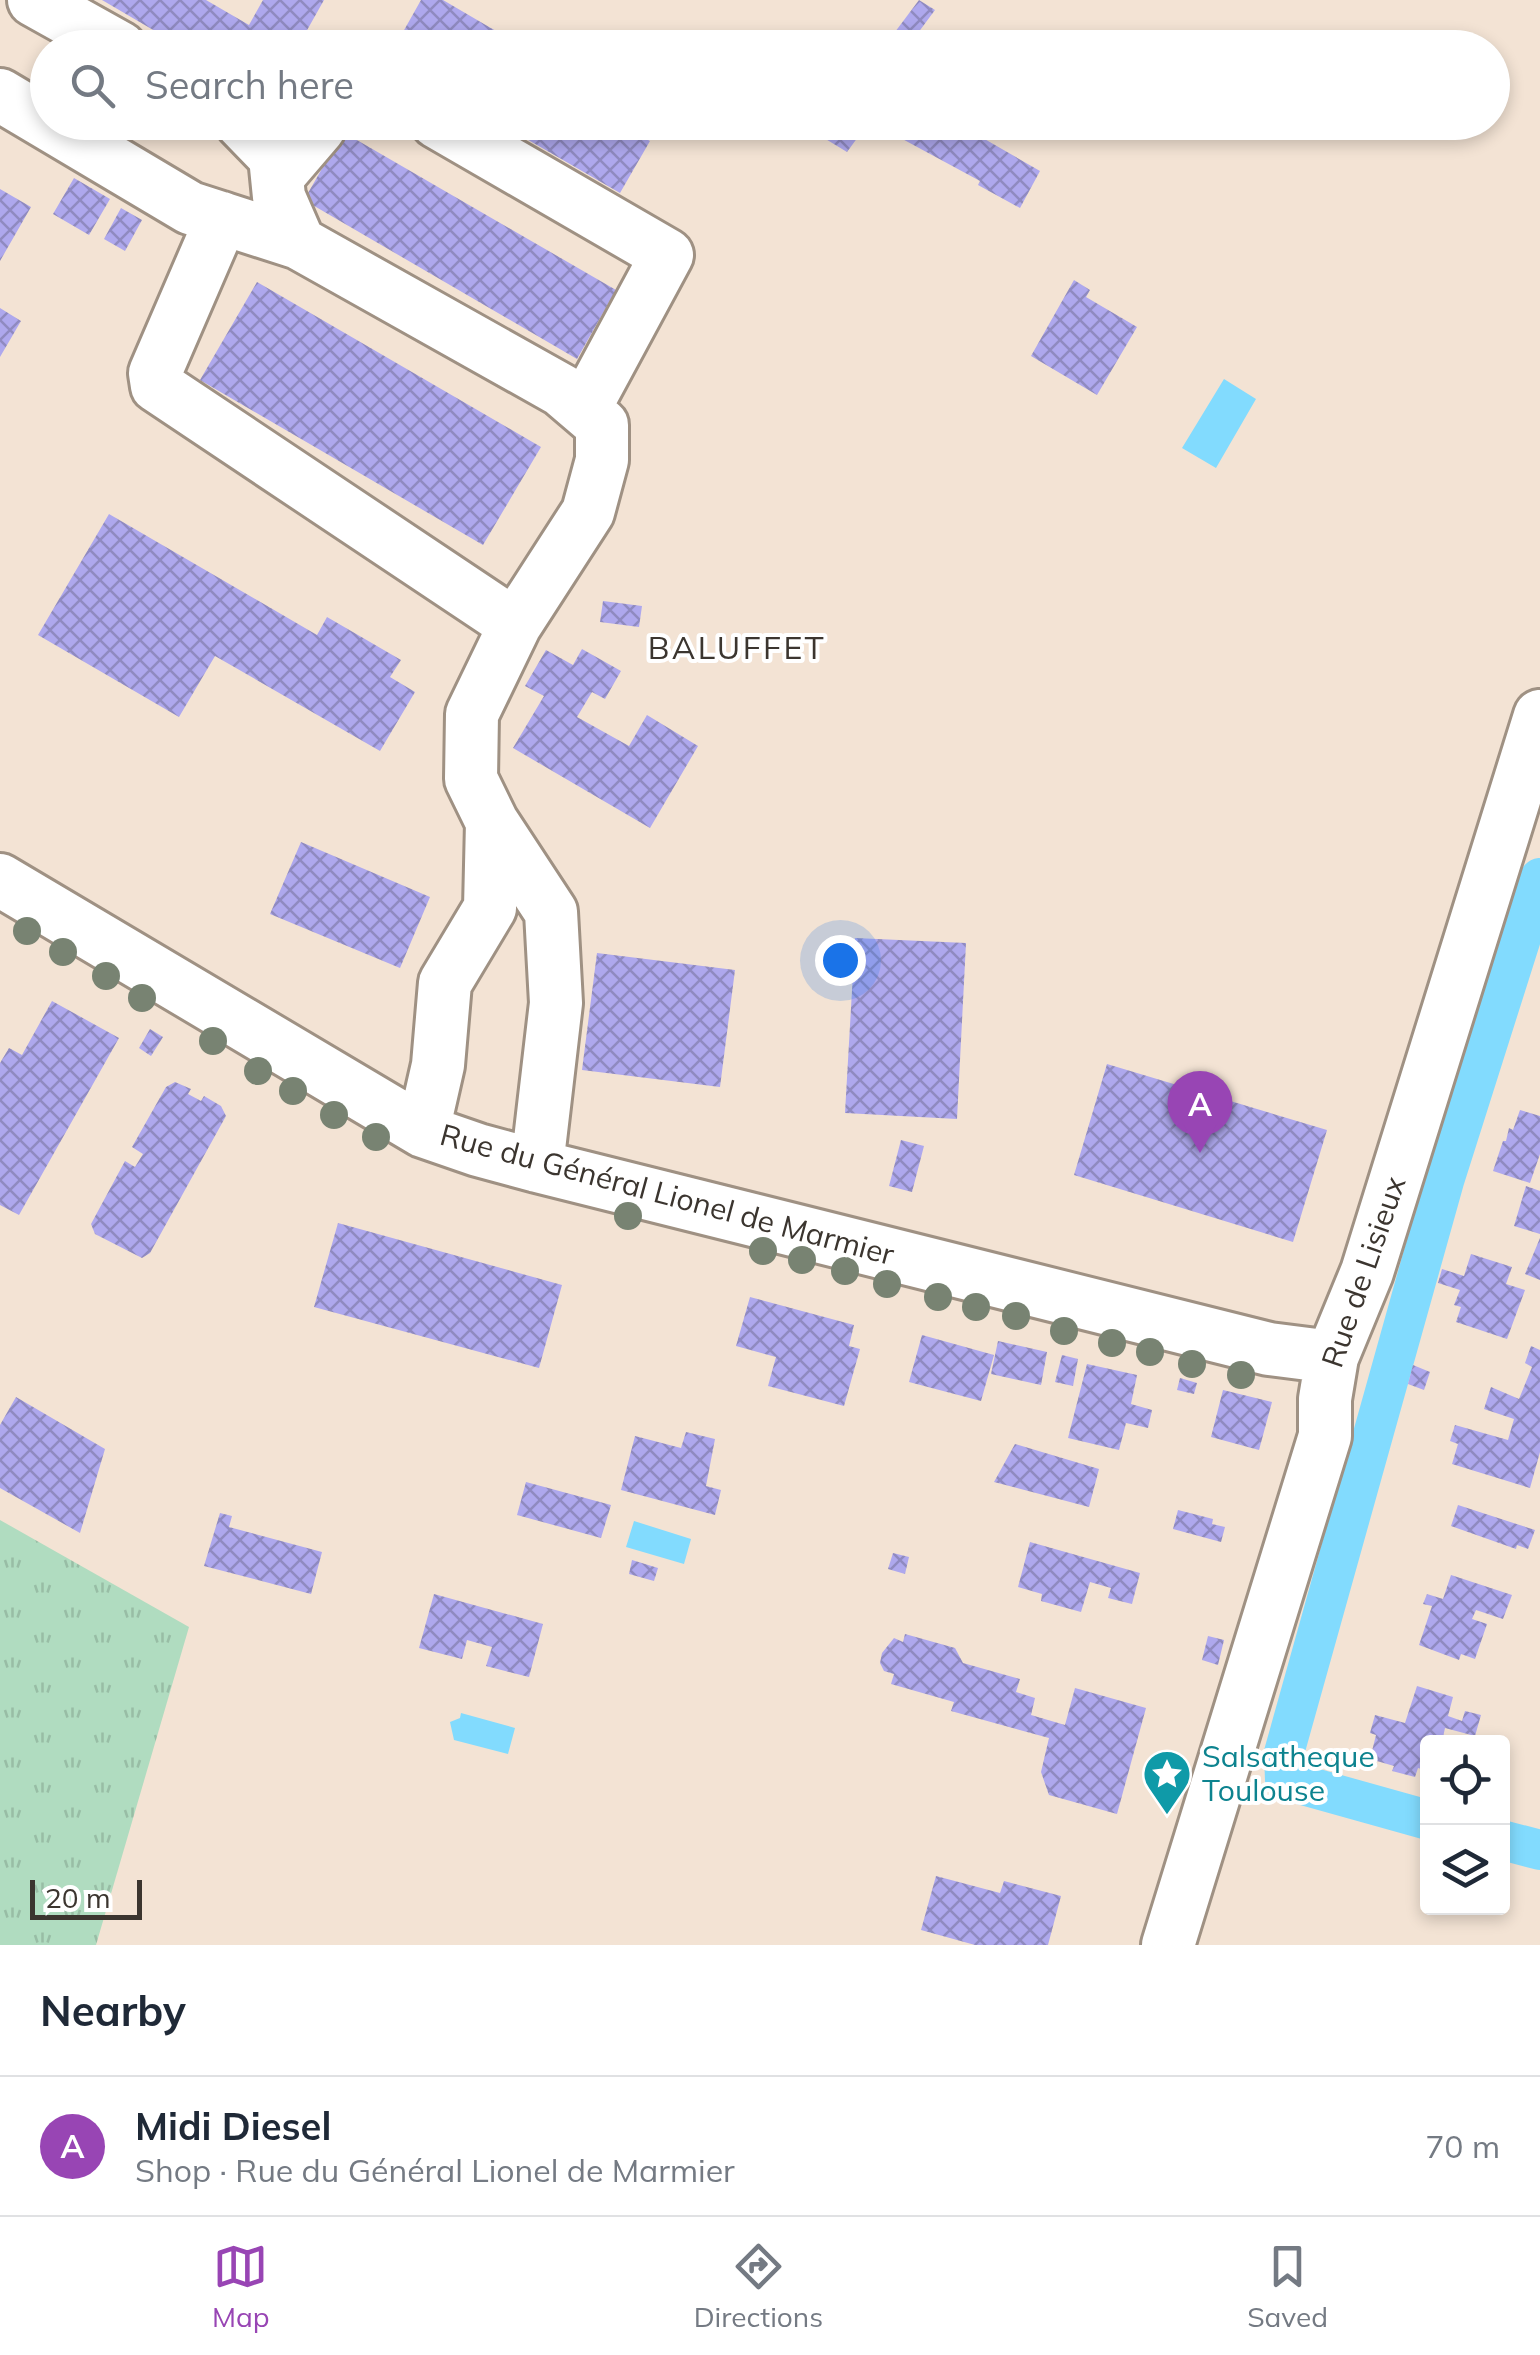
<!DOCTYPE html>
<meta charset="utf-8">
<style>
body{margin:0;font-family:Mulish,sans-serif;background:#f2f2f3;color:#1f2937}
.controls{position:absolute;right:30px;bottom:30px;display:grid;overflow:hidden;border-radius:10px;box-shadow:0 5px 15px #0003}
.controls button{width:90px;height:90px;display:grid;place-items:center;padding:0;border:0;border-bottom:2px solid #e0e1e3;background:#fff;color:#1f2937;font:50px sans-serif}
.scale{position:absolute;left:30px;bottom:25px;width:112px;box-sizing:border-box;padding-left:10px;border:5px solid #3b352f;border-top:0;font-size:28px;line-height:35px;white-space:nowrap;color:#3b352f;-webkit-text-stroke:8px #fff;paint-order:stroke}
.you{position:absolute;left:840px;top:960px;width:35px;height:35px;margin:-25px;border:8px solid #fff;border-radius:50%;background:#1a73e8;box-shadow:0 0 0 15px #1a73e833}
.badge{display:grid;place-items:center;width:65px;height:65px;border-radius:50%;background:#9845b4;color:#fff;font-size:32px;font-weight:700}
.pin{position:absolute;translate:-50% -82px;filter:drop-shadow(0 2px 5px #0008)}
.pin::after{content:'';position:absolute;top:52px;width:35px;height:30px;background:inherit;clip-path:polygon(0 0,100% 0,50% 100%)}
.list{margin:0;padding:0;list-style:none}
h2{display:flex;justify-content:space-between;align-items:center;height:130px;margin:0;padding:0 40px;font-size:42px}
h2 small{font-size:32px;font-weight:400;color:#747a83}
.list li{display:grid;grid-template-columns:65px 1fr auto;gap:30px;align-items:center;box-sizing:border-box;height:140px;padding:0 40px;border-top:2px solid #e0e1e3}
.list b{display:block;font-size:38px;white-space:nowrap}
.list p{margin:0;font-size:32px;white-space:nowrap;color:#747a83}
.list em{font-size:32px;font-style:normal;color:#747a83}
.icon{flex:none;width:55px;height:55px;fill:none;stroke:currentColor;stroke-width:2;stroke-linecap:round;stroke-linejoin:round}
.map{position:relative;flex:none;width:1540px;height:1945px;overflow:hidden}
.search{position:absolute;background:#fff;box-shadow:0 5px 15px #0003;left:30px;right:30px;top:30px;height:110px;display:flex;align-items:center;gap:25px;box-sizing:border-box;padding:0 35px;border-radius:55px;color:#747a83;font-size:38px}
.sheet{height:270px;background:#fff}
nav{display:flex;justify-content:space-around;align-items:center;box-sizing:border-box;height:140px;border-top:2px solid #e0e1e3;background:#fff;font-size:28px;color:#747a83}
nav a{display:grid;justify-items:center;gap:5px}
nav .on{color:#9845b4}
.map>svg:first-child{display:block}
.grass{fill:url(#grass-tufts)}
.water{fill:#82dbfe}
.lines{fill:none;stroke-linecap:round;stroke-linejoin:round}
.canal{stroke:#82dbfe;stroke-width:40}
.building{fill:url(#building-cross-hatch)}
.minor-casing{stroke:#9f9183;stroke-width:58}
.minor{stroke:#fff;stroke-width:52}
.tree{fill:#788372}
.labels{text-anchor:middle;stroke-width:8;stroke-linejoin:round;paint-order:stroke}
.street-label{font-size:30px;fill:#3b352f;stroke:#fff}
.culture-label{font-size:30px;fill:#0d838f;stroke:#fff;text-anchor:start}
.neighbourhood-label{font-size:32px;letter-spacing:2.5px;fill:#3b352f;stroke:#fff}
</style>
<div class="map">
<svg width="1540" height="1945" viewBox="0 0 1540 1945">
<defs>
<pattern id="grass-tufts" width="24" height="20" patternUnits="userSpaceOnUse" patternTransform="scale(2.5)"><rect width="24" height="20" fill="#b0dcc0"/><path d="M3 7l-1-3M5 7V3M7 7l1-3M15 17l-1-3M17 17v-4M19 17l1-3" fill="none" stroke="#98bda5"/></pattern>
<pattern id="building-cross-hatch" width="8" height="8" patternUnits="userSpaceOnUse" patternTransform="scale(2.5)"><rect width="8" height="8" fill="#aea8ed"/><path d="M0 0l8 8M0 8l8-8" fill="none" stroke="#8f8ac0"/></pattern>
</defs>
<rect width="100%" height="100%" fill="#f3e3d4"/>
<path class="grass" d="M0 1520 189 1627 96 1945H0Z"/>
<path class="water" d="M1224 379 1256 399 1216 468 1182 448Z
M634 1521 691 1539 684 1564 626 1547Z
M461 1713 515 1728 508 1754 454 1740 450 1722 460 1718Z"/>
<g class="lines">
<path class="canal" d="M1428 1820 1285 1780 1284 1753 1444 1181 1540 878
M1502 1840 1540 1850"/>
</g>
<path class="building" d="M102 0H206L249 25 263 0H324L297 48H184Z
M421 0H443L525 48H394Z
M919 0 935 10 915 37 928 48H883Z
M497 122H623L621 126 650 141 620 193Z
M827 122H869L847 152 819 135Z
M871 122H955L1040 171 1020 208 978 185 980 181Z
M343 132 616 290 577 359 304 200Z
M74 178 110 199 89 235 53 214Z
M0 189 31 207 0 261Z
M121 208 142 220 125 251 104 239Z
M1074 280 1090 290 1086 297 1137 327 1097 395 1031 356Z
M257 282 541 447 483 545 200 380Z
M0 308 21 321 0 357Z
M109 514 317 635 327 617 401 660 390 677 415 692 380 751 215 656 179 717 38 635Z
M603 601 642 606 639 627 600 622Z
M582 649 621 671 605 699 592 692 577 717 629 746 647 715 698 746 650 828 513 748 544 696 525 686 546 650 573 665Z
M301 842 430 897 400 968 270 914Z
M855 938 966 943 957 1119 845 1113Z
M597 953 735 970 720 1087 582 1070Z
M52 1001 119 1038 19 1215 0 1205V1063L9 1048 22 1055Z
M150 1029 163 1037 151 1056 139 1048Z
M1107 1064 1327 1130 1293 1242 1074 1175Z
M175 1082 191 1089 188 1094 201 1101 204 1096 221 1106 226 1116 150 1253 142 1258 95 1234 91 1224 125 1161 135 1167 143 1154 132 1147 166 1087Z
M1520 1110 1540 1116V1154L1530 1183 1493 1171 1503 1141H1506L1509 1128 1513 1130Z
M901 1140 924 1146 912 1192 889 1186Z
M1526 1186 1540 1191V1234L1514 1226Z
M338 1223 562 1285 539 1368 314 1307Z
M1540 1238V1280L1525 1274Z
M1471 1254 1512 1267 1506 1284 1525 1290 1507 1339 1456 1322 1461 1307 1454 1305 1460 1290 1438 1283 1442 1269 1464 1276Z
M750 1297 854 1325 849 1346 860 1349 844 1406 768 1386 776 1357 736 1346Z
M922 1335 994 1355 981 1401 909 1382Z
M998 1341 1047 1352 1041 1385 991 1374Z
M1531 1346 1540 1350V1452L1530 1488 1452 1464 1458 1444 1450 1441 1455 1425 1508 1440 1514 1419 1484 1409 1491 1387 1519 1399 1532 1367 1525 1363Z
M1062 1355 1078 1359 1073 1386 1055 1382Z
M1087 1364 1137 1375 1131 1404 1152 1410 1148 1428 1126 1423 1119 1450 1068 1438Z
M1413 1365 1430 1372 1424 1390 1408 1384Z
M1180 1378 1197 1383 1194 1394 1177 1390Z
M1223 1390 1272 1402 1259 1450 1211 1437Z
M16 1397 105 1449 80 1533 0 1488V1425Z
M686 1432 715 1439 706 1486 721 1490 715 1515 621 1490 635 1436 681 1448Z
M1015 1444 1099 1469 1089 1507 994 1482Z
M526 1482 611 1505 601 1538 517 1515Z
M1458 1505 1535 1530 1528 1549 1517 1545 1516 1549 1451 1526Z
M1178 1510 1213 1519 1212 1524 1225 1527 1221 1542 1173 1529Z
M220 1513 232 1516 229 1527 322 1552 311 1594 204 1566Z
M1030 1542 1140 1573 1132 1604 1108 1598 1111 1588 1090 1582 1081 1612 1041 1601 1042 1594 1018 1587Z
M893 1553 909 1557 905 1574 888 1569Z
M632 1560 658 1568 654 1581 629 1574Z
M1451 1575 1512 1595 1503 1619 1476 1610 1472 1619 1487 1624 1475 1659 1461 1654 1459 1660 1419 1645 1432 1606 1423 1604 1427 1594 1443 1599Z
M434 1594 543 1624 529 1677 486 1666 492 1647 467 1640 462 1659 419 1648Z
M905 1634 955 1648 963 1663 1020 1679 1016 1692 1035 1698 1031 1715 1065 1725 1075 1688 1146 1708 1117 1814 1049 1795 1041 1772 1049 1738 951 1711 954 1702 891 1684 894 1674 884 1671 880 1663 882 1653 894 1638 903 1642Z
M1208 1636 1224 1640 1218 1665 1202 1660Z
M1417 1686 1453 1697 1448 1716 1462 1721 1465 1711 1481 1715 1475 1736 1445 1728 1442 1742H1428V1771L1418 1768 1415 1777 1392 1771 1394 1766 1370 1759 1376 1735 1370 1733 1375 1715 1405 1723Z
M936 1876 1000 1893 1004 1881 1061 1896 1048 1945H975L921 1930Z"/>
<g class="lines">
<g class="minor-casing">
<path id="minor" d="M34 0 120 48
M0 95 190 208 299 243 279 197 275 157 241 122
M437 122 667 255 584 409
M277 177 319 128
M222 218 155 373 157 386 515 625
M299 243 561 390 602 425V460L588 512 515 625 472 714 471 779 492 822 551 912 556 1003 537 1166
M0 880 423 1131 478 1150 537 1166 1269 1349 1332 1357
M423 1131 438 1065 445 983 490 908 492 822
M1168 1945 1325 1436V1399L1332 1357 1367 1272 1540 716"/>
</g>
<use href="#minor" class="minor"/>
</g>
<g class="tree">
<circle cx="27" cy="931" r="14"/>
<circle cx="63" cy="952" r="14"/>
<circle cx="106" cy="976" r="14"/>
<circle cx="142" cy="998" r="14"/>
<circle cx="213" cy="1041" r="14"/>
<circle cx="258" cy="1071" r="14"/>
<circle cx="293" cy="1091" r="14"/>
<circle cx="334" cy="1115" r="14"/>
<circle cx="376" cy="1137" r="14"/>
<circle cx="628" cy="1216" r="14"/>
<circle cx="763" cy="1251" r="14"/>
<circle cx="802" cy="1260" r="14"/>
<circle cx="845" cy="1271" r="14"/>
<circle cx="887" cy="1284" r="14"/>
<circle cx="938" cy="1297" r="14"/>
<circle cx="976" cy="1307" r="14"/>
<circle cx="1016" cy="1316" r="14"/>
<circle cx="1064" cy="1331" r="14"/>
<circle cx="1112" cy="1343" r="14"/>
<circle cx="1150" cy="1352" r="14"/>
<circle cx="1192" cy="1364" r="14"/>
<circle cx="1241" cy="1375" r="14"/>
</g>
<defs>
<g id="sight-pin" transform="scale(2.5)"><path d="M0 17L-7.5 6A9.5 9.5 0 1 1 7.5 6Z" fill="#0f9aa8" stroke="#fff"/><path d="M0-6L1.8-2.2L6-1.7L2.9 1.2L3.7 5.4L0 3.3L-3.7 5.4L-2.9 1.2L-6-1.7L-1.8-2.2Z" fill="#fff"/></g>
</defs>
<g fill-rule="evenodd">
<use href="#sight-pin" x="1167" y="1774"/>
</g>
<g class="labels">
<g class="street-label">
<text transform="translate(667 1195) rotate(15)" y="10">Rue du Général Lionel de Marmier</text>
<text transform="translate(1364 1272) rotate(-71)" y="10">Rue de Lisieux</text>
</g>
<g class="culture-label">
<text x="1202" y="1767">Salsatheque<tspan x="1202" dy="34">Toulouse</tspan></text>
</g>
<g class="neighbourhood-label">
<text x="737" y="659">BALUFFET</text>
</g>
</g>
</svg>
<div class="controls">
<button><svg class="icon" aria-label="locate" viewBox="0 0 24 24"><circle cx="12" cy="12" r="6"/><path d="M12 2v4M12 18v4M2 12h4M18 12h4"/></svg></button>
<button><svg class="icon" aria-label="layers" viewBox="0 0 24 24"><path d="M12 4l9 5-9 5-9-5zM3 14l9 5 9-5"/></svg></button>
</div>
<div class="scale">20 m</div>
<div class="you"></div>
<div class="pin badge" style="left:1200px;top:1153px">A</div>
<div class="search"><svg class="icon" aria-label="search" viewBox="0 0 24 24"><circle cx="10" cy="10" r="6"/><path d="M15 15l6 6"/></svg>Search here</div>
</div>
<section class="sheet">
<h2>Nearby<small></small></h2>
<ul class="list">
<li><span class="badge">A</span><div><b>Midi Diesel</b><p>Shop · Rue du Général Lionel de Marmier</p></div><em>70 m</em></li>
</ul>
</section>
<nav>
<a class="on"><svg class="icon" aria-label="map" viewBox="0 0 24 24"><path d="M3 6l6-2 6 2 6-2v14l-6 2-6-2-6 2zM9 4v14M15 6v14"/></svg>Map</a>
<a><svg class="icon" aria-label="directions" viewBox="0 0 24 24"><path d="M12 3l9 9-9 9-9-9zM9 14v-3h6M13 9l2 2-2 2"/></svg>Directions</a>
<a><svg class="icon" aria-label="saved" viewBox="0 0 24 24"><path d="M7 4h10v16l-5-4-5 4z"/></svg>Saved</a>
</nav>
